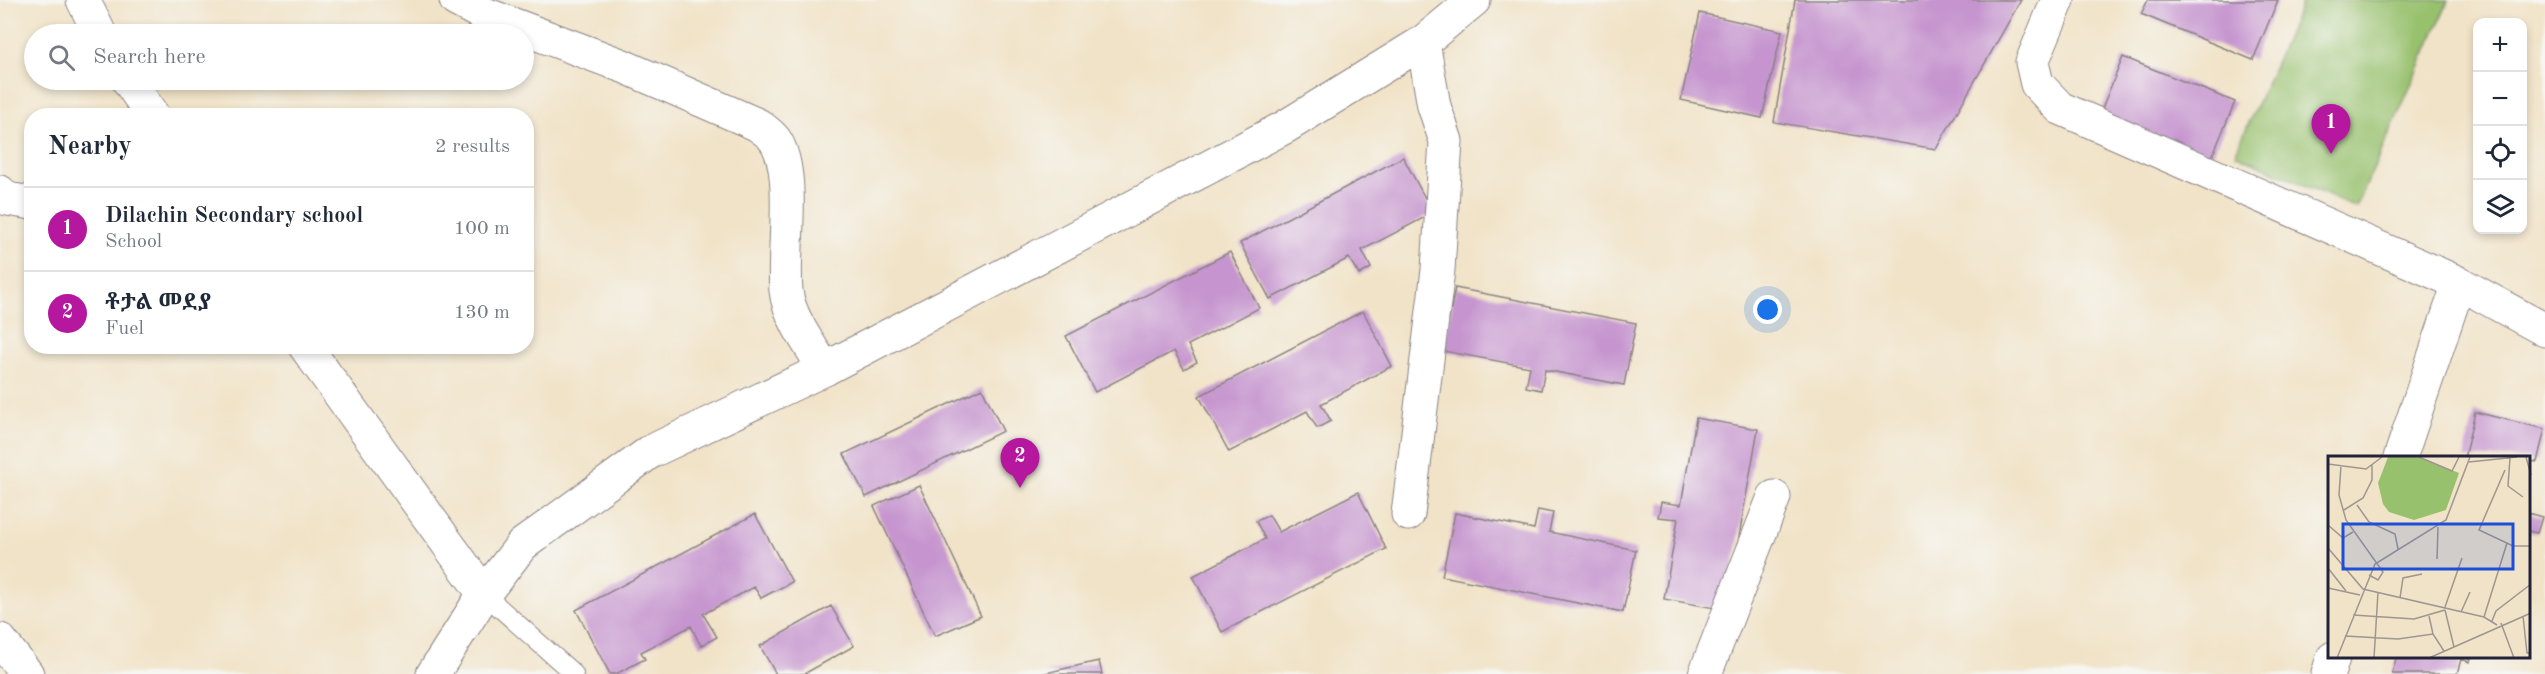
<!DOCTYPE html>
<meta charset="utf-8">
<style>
body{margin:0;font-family:"Old Standard TT","Noto Serif Ethiopic",serif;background:#f6f6f7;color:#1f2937}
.controls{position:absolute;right:18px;top:18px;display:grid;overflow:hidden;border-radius:12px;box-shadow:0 3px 9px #0003}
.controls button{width:54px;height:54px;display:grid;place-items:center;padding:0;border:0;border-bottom:2px solid #e0e1e3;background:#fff;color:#1f2937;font:30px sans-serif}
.you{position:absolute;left:1768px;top:310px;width:21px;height:21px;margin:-15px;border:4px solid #fff;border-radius:50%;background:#1a73e8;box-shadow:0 0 0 9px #1a73e833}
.badge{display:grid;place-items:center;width:39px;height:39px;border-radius:50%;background:#b5179e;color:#fff;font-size:20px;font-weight:700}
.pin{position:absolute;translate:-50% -50px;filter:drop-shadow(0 2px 3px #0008)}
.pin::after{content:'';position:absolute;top:32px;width:21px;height:18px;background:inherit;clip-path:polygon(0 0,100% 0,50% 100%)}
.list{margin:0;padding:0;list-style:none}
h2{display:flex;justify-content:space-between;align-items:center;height:78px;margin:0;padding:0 24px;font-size:26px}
h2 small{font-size:20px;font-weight:400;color:#747a83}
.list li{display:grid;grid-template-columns:39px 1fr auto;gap:18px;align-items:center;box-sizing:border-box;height:84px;padding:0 24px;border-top:2px solid #e0e1e3}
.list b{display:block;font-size:22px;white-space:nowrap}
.list p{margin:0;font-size:20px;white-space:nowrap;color:#747a83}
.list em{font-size:20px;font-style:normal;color:#747a83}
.icon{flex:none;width:33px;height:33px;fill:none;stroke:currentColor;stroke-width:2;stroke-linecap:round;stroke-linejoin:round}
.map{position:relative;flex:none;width:2545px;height:674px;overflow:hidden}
.search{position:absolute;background:#fff;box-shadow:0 3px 9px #0003;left:24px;top:24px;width:510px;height:66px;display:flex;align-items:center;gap:15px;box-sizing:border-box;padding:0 21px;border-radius:33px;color:#747a83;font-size:22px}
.panel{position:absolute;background:#fff;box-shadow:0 3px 9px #0003;left:24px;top:108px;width:510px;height:246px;border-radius:24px}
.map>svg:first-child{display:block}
.green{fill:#98c16d;stroke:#5d7254;stroke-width:1.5}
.building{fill:#c695cf}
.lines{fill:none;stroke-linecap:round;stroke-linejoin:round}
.service-casing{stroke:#8a8282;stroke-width:20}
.minor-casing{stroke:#8a8282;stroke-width:35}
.secondary-casing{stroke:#8a8282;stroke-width:35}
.service{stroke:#fff;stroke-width:18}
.minor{stroke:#fff;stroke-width:33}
.secondary{stroke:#fff;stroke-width:33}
.inset-road{fill:none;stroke:#9e9690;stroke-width:1.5}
.view{fill:#1d4ed8;fill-opacity:0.15;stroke:#1d4ed8;stroke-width:3}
.inset-edge{fill:none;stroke:#22223b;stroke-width:3}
</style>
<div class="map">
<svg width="2545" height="674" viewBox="0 0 2545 674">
<rect width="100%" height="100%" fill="#f6f6f2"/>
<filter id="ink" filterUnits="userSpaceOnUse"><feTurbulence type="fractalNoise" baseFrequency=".0167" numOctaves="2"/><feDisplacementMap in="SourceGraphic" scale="12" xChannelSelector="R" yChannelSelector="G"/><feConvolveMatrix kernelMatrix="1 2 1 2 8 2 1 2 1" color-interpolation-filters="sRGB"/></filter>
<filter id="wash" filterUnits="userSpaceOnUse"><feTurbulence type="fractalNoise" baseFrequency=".008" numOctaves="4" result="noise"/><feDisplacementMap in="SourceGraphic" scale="24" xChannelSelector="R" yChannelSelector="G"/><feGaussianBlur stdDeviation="1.35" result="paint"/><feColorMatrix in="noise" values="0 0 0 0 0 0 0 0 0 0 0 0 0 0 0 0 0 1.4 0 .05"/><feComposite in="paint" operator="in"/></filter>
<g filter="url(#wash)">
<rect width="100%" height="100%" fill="#f1e3c8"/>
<path class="green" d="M2303 0H2449L2356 208 2235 154Z"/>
<g id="blocks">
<path class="building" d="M1795 0H2021L1936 149 1774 122Z
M2148 0H2278L2253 60 2141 14Z
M1700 13 1782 31 1762 118 1681 100Z
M2123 57 2235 102 2211 159 2100 113Z
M1403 157 1433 213 1362 250 1371 268 1359 275 1349 258 1270 299 1240 243Z
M1230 252 1259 308 1188 345 1197 362 1184 369 1174 351 1095 392 1066 336Z
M1455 288 1636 323 1624 385 1545 370 1541 390 1526 387 1530 367 1443 351Z
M1363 311 1392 366 1321 404 1331 421 1317 428 1307 411 1229 452 1199 396Z
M982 388 1003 431 866 497 844 454Z
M2475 412 2545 429 2537 462 2528 461V458H2464Z
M1696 418 1758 429 1726 610 1664 599 1678 519 1658 517 1661 502 1681 505Z
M919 485 981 616 935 636 874 506Z
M1358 492 1386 549 1222 632 1193 576 1265 539 1256 521 1269 515 1279 532Z
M1538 510 1553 513 1549 532 1636 550 1623 612 1442 576 1455 513 1534 529Z
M2528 513 2542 517 2537 533 2528 531Z
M755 514 792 582 761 598 754 587 703 614 717 637 701 646 691 626 641 652 645 659 616 674H610L576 610Z
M831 606 854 646 804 674H776L760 646Z
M2396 658H2471L2470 662 2461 659 2457 674H2392Z
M1099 661 1102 674H1045V673Z"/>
</g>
</g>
<g filter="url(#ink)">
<use href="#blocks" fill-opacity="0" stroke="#8a8282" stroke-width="1.5"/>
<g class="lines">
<g class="service-casing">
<path id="service" d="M484 594 574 674"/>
</g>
<g class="minor-casing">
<path id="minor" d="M83 0 100 34
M456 0 477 11 623 66 758 125C763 129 771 134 775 140 797 173 782 250 786 291 789 317 811 347 825 369
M2058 0 2032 62 2037 84 2060 108 2459 283 2545 330
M128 80 153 116
M0 192 7 199 32 203
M305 346 484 594
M2400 458 2459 283
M1408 514 1438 270 1446 141 1434 106 1423 42
M0 640 27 674
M1705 674 1774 497
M2328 674 2333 658"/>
</g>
<g class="secondary-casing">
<path id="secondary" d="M433 674 484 594 522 545 650 452 825 369 1285 127 1423 42 1474 0"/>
</g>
<use href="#service" class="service"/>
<use href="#minor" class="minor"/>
<use href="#secondary" class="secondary"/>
</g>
</g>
<g transform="translate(2328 456)">
<rect width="202" height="202" fill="#f1e3c8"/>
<path d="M60 1H91L131 17 118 54 86 64 61 56 55 48 50 27Z" fill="#98c16d"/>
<path class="inset-road" d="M91 1 124 15 131 1M198 1 203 19M182 2 180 30 195 41M141 6 189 1M0 8 38 13 54 1M13 9 11 39 18 64 55 116 50 124 41 119M177 14 151 74 185 90H203M29 49 41 66 67 78 70 93M16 54 35 42 44 24V9M0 69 15 82 25 76M0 92 35 133 156 161 169 169M109 103 110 71M0 112 18 135M0 132 32 139M72 142 75 122 94 118M117 151 134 102M117 154 126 191M133 156 142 136M25 159 86 163 117 154M101 160 105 178M195 160 199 197H203M156 161 179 87M164 165 168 155 203 128M173 167 186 202M17 180 70 183 105 178 116 195M9 202 47 108 118 64 142 1M46 202 50 136M101 202 203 157"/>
<path class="view" d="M15 68H185V113H15Z"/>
<rect width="202" height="202" class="inset-edge"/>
</g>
</svg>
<div class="controls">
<button>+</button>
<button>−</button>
<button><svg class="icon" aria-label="locate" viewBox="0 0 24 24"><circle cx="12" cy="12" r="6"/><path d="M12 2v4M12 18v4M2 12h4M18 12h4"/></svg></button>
<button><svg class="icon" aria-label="layers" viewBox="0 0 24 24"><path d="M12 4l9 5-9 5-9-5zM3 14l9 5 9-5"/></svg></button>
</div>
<div class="you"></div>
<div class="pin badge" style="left:2331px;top:154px">1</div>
<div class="pin badge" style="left:1020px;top:488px">2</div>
<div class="search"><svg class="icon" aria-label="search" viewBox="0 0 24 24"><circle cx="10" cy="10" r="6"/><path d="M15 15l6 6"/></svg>Search here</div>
<section class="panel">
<h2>Nearby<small>2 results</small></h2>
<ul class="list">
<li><span class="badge">1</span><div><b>Dilachin Secondary school</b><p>School</p></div><em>100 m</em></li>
<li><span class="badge">2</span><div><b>ቶታል መደያ</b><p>Fuel</p></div><em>130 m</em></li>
</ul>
</section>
</div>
